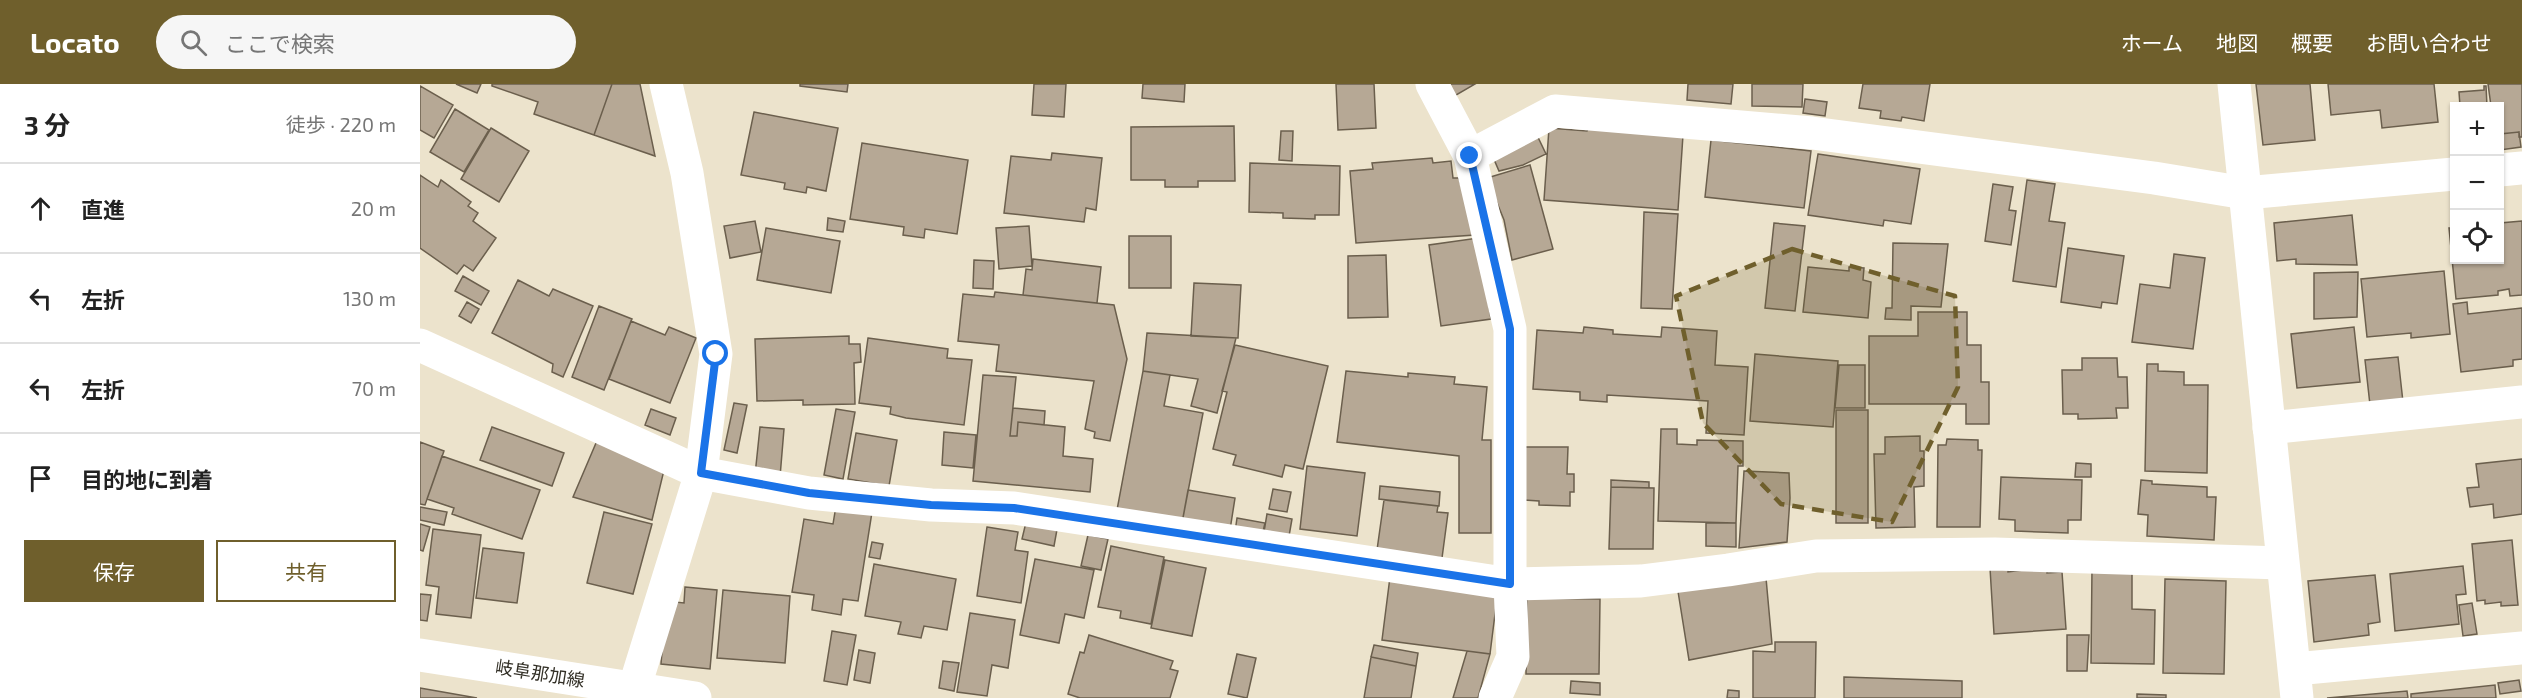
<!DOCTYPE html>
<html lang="ja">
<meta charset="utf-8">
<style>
body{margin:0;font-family:"Exo 2","Noto Sans JP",sans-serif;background:#f6f6f6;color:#222}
.controls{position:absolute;right:18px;top:18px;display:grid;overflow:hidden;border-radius:0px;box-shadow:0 2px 4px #0004}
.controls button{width:54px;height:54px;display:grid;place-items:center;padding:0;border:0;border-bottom:2px solid #e0e0e0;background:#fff;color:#222;font:30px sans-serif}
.stop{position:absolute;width:18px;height:18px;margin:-14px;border:4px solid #1a73e8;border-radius:50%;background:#fff}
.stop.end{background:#1a73e8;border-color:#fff;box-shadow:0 2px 6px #0008}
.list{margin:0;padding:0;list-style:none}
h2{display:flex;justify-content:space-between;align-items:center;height:78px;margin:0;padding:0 24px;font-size:26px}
h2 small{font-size:20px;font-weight:400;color:#767676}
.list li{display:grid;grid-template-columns:39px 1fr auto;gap:18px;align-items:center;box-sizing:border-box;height:90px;padding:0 24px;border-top:2px solid #e0e0e0}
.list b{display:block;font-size:22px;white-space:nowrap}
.list em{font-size:20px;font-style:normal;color:#767676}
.actions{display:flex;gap:12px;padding:18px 24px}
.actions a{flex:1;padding:14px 0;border:2px solid #6f5f2c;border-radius:0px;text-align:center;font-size:21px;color:#6f5f2c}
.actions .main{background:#6f5f2c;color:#fff}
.icon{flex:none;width:33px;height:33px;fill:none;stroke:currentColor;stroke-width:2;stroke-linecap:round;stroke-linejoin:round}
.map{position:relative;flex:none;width:2102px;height:614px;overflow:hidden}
header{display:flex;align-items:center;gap:36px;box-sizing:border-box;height:84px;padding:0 30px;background:#6f5f2c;color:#fff}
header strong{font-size:28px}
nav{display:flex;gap:33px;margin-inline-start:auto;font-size:21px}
.search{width:420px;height:54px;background:#f6f6f6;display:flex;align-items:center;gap:15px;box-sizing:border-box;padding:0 21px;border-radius:33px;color:#767676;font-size:22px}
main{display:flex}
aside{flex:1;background:#fff}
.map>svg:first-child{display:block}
.building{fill:#b6a895;stroke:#6b5f4d;stroke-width:1.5}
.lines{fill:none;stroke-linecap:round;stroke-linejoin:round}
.minor{stroke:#fff;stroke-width:33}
.tertiary{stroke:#fff;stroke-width:33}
.secondary{stroke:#fff;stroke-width:33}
.route{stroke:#1a73e8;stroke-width:8}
.marked{fill:#6f5f2c;fill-opacity:0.2;stroke:#6f5f2c;stroke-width:4.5;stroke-dasharray:12 8;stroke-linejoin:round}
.labels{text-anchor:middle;stroke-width:4.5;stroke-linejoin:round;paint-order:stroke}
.street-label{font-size:18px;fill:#333027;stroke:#fff}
</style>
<header>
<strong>Locato</strong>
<div class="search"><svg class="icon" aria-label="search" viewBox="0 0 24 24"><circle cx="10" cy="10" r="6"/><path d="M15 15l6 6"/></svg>ここで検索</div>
<nav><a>ホーム</a><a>地図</a><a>概要</a><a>お問い合わせ</a></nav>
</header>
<main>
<aside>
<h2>3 分<small>徒歩 · 220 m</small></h2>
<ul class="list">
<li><svg class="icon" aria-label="ahead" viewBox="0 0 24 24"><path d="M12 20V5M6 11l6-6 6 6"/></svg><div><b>直進</b></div><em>20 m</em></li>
<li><svg class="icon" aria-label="left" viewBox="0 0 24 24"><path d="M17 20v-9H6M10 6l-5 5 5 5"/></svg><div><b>左折</b></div><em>130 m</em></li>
<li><svg class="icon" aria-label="left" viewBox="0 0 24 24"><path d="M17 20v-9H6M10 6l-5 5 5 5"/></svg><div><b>左折</b></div><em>70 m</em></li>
<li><svg class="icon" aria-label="arrive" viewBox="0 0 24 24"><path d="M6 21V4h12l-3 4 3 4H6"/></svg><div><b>目的地に到着</b></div></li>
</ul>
<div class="actions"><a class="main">保存</a><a>共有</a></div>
</aside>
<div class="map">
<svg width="2102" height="614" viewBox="0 0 2102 614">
<rect width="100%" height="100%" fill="#ece3cc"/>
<path class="building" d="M36 0H61L57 9Z
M72 0H192L174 51 114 30 118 18 72 2Z
M192 0H220L235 72 174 51Z
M380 0H428L427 8 380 2Z
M614 0H646L644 33 612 31Z
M723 0H765L764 18 722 14Z
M916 0H954L956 44 918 46Z
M1023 0H1055L1031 14Z
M1268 0H1313L1311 20 1267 16Z
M1332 0H1383L1382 23 1332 22Z
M1443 0H1510L1504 37 1482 33 1481 37 1460 34 1461 27 1439 24Z
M1836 0H1890L1895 56 1843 61Z
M1908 0H2014L2018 38 1962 44 1960 26 1911 31Z
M2068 0H2102V53H2099V48L2080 50V22H2071Z
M0 2 33 21 14 54 0 46Z
M2064 2H2066L2067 22H2040L2039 8 2064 6Z
M1385 15 1407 18 1405 32 1383 29Z
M35 25 69 46 44 88 10 68Z
M334 28 418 44 406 107 387 103 386 109 364 105 365 99 321 91Z
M814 42 815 97H778V103H745V96H711V43Z
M71 44 109 67 79 118 41 95Z
M1129 44 1167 47 1168 44 1263 51 1258 126 1124 116Z
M1114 45 1126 70 1103 81 1079 87 1070 66Z
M861 47H873L872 77 859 76Z
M2099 48 2101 63 2080 66V50Z
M1291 56 1391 67 1384 124 1285 113Z
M442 59 548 76 537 150 505 145 504 154 483 151 484 143 430 135Z
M632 69 682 74 676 126 666 124 664 138 584 129 591 72 631 76Z
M1398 70 1500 85 1491 140 1464 136 1463 142 1388 131Z
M1012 74 1013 79 1031 77 1033 94H1039L1055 151 936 159 930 87 953 85 952 79Z
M830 79 920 82 919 131H895V135L863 134V129L829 128Z
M1110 81 1133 165 1092 176 1084 136 1067 94Z
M0 91 18 103 21 96 51 118 48 122 58 129 53 137 76 154 53 187 44 181 37 190 0 164Z
M1607 96 1635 100 1629 137 1645 139 1636 203 1593 197Z
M1573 100 1593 103 1589 126 1596 127 1591 161 1565 157Z
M1224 128 1258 130 1252 225 1221 224Z
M1932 131 1937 181 1876 180V175L1857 177 1854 139Z
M408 134 425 137 423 148 407 146Z
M335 137 341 168 310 174 304 142Z
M2102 137V211L2090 212 2089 205 2078 207V211L2036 215 2029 144H2034V176H2080V139Z
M1354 139 1385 142 1375 227 1345 224Z
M609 142 612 182 579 185 576 144Z
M346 144 420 157 411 209 337 196Z
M709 152H751V204H709Z
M1058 154 1071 235 1021 242 1009 161Z
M1473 159 1528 160 1521 223 1491 222V236L1465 235 1466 224H1472Z
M1648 164 1704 172 1697 220 1682 218 1681 224 1641 218Z
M1754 170 1785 174 1773 265 1712 258 1720 200 1750 204Z
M966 171 968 233 928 234V172Z
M613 175 681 183 677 219 603 211 606 185 612 186Z
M554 176 574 177 573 205 553 204Z
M1388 183 1429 187V183L1444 184 1443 196 1451 198 1448 234 1383 228Z
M2024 187 2030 250 1991 254V249L1947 253 1941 195Z
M1938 188 1937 233 1894 235V189Z
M43 192 69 207 61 221 35 207Z
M98 196 129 212 133 205 173 222 143 293 132 288 133 280 72 249Z
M774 199 821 201 818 254 771 252Z
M575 208 694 221 707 275 690 357 674 354 675 348 665 345 674 297 576 287 579 261 538 257 543 210 574 213Z
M47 218 59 225 51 239 39 232Z
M2047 218 2048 230 2102 224V275L2093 276V282L2041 288 2033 220Z
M179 222 212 235 184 306 152 293Z
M1498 228H1547V261H1561V298H1569V340H1546V320H1449V252H1498Z
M211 237 245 251 249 243 276 254 250 319 189 295Z
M1164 243 1193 246V250L1241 253 1242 243 1297 247 1295 281 1328 283 1324 351 1286 349 1288 317 1187 311V318L1160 316V308L1113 305 1117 246 1163 249Z
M1934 243 1940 298 1877 304 1871 250Z
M727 249 816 254 797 329 771 322 778 295 723 287Z
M429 252V260H440L441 278 434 279 435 320 383 321V316L337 317 335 255Z
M448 254 528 265 527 274 552 276 544 341 486 334 470 330 471 323 439 319Z
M815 261 908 282 883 385 865 381 862 393 813 381 816 371 793 365 807 308 802 307Z
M1335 270 1418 277 1413 343 1330 337Z
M1978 273 1983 318 1950 321 1945 276Z
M1662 274H1697L1698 293H1707L1708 324H1696L1697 334 1658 335V330H1643L1642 286H1662Z
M1727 280H1738V287L1764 288V301H1788L1787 389 1725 387Z
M1419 281H1445V324H1415Z
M723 287 750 291 744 322 783 329 762 439 697 426Z
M926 287 988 293V289L1035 293 1034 300 1067 303 1062 356H1071V449H1039V372L917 358Z
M563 291 596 293 590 352H597L598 338 645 343 643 372 673 375 670 408 553 397Z
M314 319 327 321 317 369 304 366Z
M593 324 625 327 624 341 598 338 597 352H590Z
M231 325 256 334 250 351 225 341Z
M416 325 435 328 423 395 404 391Z
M1416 326H1448V439H1416Z
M72 343 144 369 132 402 60 376Z
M340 343 364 345 360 393 335 391Z
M1241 345H1257V360L1277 361V356L1323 357V382H1318L1316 439 1238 437Z
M524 348 556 351 553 384 522 381Z
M436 349 477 356 469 402 428 395Z
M179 352 245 382 232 436 153 413Z
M1500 352V367H1504V402L1494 403 1495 443 1456 444 1454 370H1465V353Z
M1527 355 1558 356V366H1562L1560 443H1517L1518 361H1526Z
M0 358 24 367 5 421 0 420Z
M1103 363H1148L1147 390H1154V408H1150V422L1119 421V417L1102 416Z
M22 372 120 406 102 455 32 430 34 424 7 415Z
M2102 375V430L2074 434 2073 420 2050 423 2047 404 2059 403 2056 380Z
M1656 379 1671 380V393H1655Z
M887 382 945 389 937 452 880 445Z
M1324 387 1369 389 1370 414 1367 458 1319 464Z
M1581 393 1662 396 1661 436H1648V449L1595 447V436L1579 435Z
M1191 396 1229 398V404L1191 403Z
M1721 396 1732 397V400L1787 403V413H1796L1794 456 1727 452 1728 431 1718 430Z
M960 402 1020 408 1019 422 959 415Z
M1191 403 1234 404 1233 465H1189Z
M853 405 871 408 867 428 849 425Z
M768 406 815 414 810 446 762 439Z
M964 416 1018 422 1017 428 1028 429 1022 474 957 466Z
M416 422 452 428 438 517 423 515 421 531 392 526 394 511 372 508 384 435 413 440Z
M0 423 27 428 24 441 0 436Z
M184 428 232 440 213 510 167 499Z
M847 430 872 435 868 458 843 454Z
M607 434 638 440 634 462 602 455Z
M817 434 845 439 842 452 815 448Z
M1286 439H1316V463L1286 462Z
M0 440 10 443 3 467 0 466Z
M567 443 598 448 595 466 608 468 601 519 557 512Z
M13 445 61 451 51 534 16 530 19 503 6 501Z
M668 451 688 455 681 486 661 482Z
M2092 456 2098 521 2081 522V518L2065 520V516L2057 517 2052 460Z
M452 458 463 460 460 475 449 473Z
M691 462 744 473 731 540 700 534 701 527 678 523Z
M63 464 104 469 97 519 56 514Z
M615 475 674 486 664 534 645 530 639 559 600 551Z
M745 476 786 484 772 552 731 544Z
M454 480 536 495 527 546 504 542 501 554 478 550 481 538 445 532Z
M2043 482 2046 510 2036 511 2039 540 1975 547 1970 490Z
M1345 483 1352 560 1269 576 1256 495Z
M1588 483V488L1627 483V489L1642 488 1646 545 1574 550 1570 484Z
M1672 484H1712V525L1735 526 1734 580 1671 579Z
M1955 491 1960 538 1948 540 1949 551 1894 558 1888 497Z
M970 493 1078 506 1070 570 962 556Z
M1745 495 1806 497 1804 590 1743 589Z
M265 503 297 506 290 585 241 580 246 517 264 519Z
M303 506 370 512 365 579 297 574Z
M0 510 11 511 7 537 0 536Z
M1107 514 1180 515 1179 590H1106Z
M2052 519 2057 550 2043 552 2039 521Z
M550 529 595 536 588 584 572 581 567 612 537 608Z
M412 547 436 551 427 601 404 597Z
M669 551 753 577 750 585 758 587 750 614H660L648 610 660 568 664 569Z
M1647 551H1669L1667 587H1647Z
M1355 558H1396L1395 614H1333V567L1355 568Z
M954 561 998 569 996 582 951 573Z
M439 566 455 569 450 599 434 596Z
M1047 567 1070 570 1058 614H1033Z
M817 570 836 574 827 614 808 610Z
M951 573 996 582 991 614H944Z
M523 577 539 579 534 607 519 604Z
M1424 593 1542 597V614H1424Z
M2099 596 2101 607 2080 610 2078 599Z
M1151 597 1180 599V611L1150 609Z
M2075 601 2076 614H1991V610Z
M0 604 57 614H0Z
M1308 606 1319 607V614H1307Z
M1987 607 1988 614H1907Z
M1717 610 1746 611V614H1717Z"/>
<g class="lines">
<path class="minor" d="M1012 0 1050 72 1090 245V500L1093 573 1075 614
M1050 72 1135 27 1392 49 1734 94 1825 109 2034 90
M2080 86 2102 84
M0 261 281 389 389 409 511 421 594 424 1090 500 1221 497 1308 486 1396 472 1575 470 1862 479
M1849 344 2102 318
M1875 585 2102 564
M214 605 281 389 296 270 267 89 246 0"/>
<path class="tertiary" d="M1814 0 1877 614"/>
<path class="secondary" d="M0 571 275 614"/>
</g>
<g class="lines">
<path class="route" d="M296 270 281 389 389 409 511 421 594 424 1090 500V245L1050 72"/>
</g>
<path class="marked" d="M1372 165 1535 212 1538 303 1472 438 1361 420 1283 339 1256 212Z"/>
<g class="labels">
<g class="street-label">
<text transform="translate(120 590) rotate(9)" y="6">岐阜那加線</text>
</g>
</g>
</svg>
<div class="controls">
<button>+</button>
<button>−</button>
<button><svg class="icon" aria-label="locate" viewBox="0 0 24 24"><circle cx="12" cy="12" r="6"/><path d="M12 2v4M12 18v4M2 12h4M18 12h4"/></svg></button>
</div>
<div class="stop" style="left:296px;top:270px"></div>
<div class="stop end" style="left:1050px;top:72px"></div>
</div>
</main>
